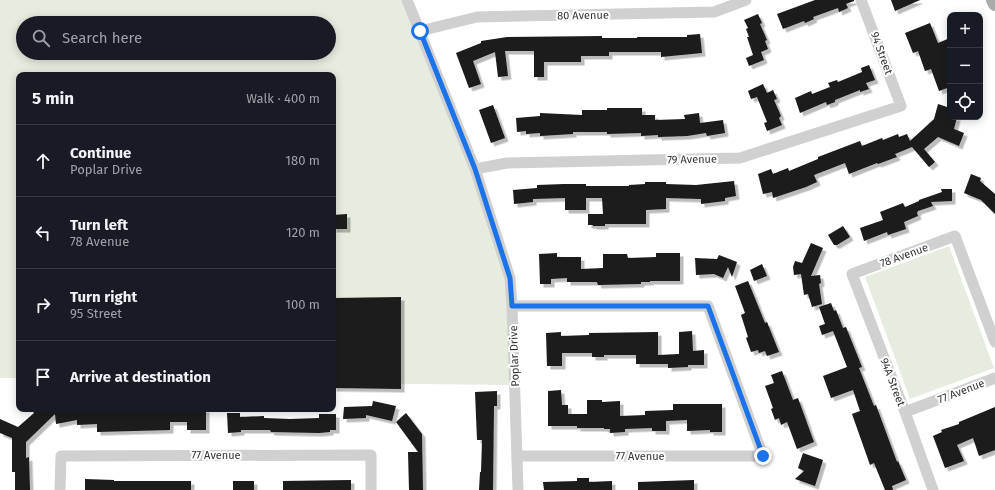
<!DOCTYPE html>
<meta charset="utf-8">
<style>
body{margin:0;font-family:"Fira Sans",sans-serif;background:#242831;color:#f1f3f6}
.controls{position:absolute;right:12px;top:12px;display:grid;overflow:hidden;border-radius:8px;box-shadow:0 2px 10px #0003}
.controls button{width:36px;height:36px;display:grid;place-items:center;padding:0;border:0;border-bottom:1px solid #363941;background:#171b24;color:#f1f3f6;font:20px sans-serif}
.stop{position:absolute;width:12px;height:12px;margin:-9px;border:3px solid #1a73e8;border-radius:50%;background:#fff}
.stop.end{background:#1a73e8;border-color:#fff;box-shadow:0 1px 4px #0008}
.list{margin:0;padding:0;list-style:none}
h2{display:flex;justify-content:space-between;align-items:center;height:52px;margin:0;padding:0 16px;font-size:17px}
h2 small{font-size:13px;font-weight:400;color:#9ea1a6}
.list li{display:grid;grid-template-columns:26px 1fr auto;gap:12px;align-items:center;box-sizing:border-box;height:72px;padding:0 16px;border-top:1px solid #363941}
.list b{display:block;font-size:15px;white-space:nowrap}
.list p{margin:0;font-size:13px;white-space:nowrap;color:#9ea1a6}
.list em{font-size:13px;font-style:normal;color:#9ea1a6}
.icon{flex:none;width:22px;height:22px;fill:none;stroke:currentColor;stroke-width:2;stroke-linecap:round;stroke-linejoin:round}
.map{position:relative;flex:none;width:995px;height:490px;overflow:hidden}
.search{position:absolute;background:#171b24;box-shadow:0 2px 10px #0003;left:16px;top:16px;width:320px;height:44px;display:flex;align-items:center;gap:10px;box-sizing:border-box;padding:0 14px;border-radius:22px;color:#9ea1a6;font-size:15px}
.panel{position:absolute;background:#171b24;box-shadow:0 2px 10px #0003;left:16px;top:72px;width:320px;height:340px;border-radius:8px}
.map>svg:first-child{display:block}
.green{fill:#e6ecdf;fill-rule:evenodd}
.building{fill:#1a1a1a;filter:url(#shadow)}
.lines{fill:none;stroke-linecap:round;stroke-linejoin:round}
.minor{stroke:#d0d0d0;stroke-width:11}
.major{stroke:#ababab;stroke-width:14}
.route{stroke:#1a73e8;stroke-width:5}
.labels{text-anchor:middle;stroke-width:4;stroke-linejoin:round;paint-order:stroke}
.street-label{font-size:11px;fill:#333;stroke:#fff}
</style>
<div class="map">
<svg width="995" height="490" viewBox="0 0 995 490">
<defs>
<filter id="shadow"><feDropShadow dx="3.5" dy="3.5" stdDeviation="0" flood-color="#0004"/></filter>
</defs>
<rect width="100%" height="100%" fill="#fff"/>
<path class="green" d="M0 0H410L510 278 515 385 333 383V75H19V378H0ZM23 23H329V53H23Z
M949 246 994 368 910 399 865 277Z"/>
<path class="building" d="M815 0H854V1L846 4 848 8 839 12 838 8 813 17 814 19 805 23 804 21 783 29 777 14Z
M891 0H920L895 11Z
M758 14 762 23 760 24 767 40 765 41 768 49 761 52 764 60 749 66 746 58 753 55 747 37H749L746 29 748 28 744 20Z
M930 23 938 43 950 38V87L939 91 931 69 925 71 918 51 913 53 905 33Z
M700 34 702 53 661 57V52H609V56H581V62H544V77H534V51H505L508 76 498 77 495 52 473 61 481 84 469 88 456 53 481 43V41L507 37 602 36V38H637V37H687V35Z
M869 65 875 80 866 83 869 89 860 92V90L835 100V102L827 105 826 102 800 113 795 98 811 91 812 94 830 87 828 83 837 80 838 82 862 72 861 68Z
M763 84 767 93 773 90 777 99 774 100 781 116 779 118 782 125 767 131 764 123 767 122 757 97 751 99 748 91Z
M938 104 950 108V117H957L954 129 964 133 959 146 938 137 924 149 935 162 929 167 912 147 895 154 897 157 878 164 877 163 849 174 845 163 814 175 817 182 806 187 773 198 772 192 763 194 758 174 771 169 773 174 788 168 789 171 818 159V157L860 141 862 146 882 138 883 140 898 134 899 137 907 134 910 141 934 119Z
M493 105 505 138 491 143 479 110Z
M607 108H642V115H655V120L685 119 684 115 699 113 700 123 723 120 725 133 707 136 706 133 687 136 658 137V135L641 136V133L607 134V132H573V134L540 136V133L526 134V131L517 132 516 118 540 116V113L582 115V110H607Z
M971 174 981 178 980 181 995 194V214L981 200 964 193Z
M734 181 736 196 725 198V201L701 204V199L666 198V209L646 210V224H605V226H593V225H588V214H603L602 198H586V210H565V198L533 199V202L514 204 513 190 537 188V185L564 184H586V186H629V185L645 184V182H666V184L696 185Z
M941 189H952V201L931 202 933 206 918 211 917 213 918 216 904 222 906 229 888 235 887 232 864 241 860 228 883 220 880 212 903 203 905 207 919 201V200L942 192Z
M347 214V229H333V215Z
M843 226 850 237 837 245H834L828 235Z
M811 243 823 248 811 276 820 275 821 283 819 284 822 304 812 307 808 294 804 295 801 274 794 275 793 267 795 261 802 263Z
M557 253V257H581V269L603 268V254H627L628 258 656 257V253H680V281H650V282H641V284L598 285 597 282H567V278L551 279V284H540L539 254Z
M719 255 737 262 732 277 728 267 723 278 714 274 696 275 695 258 717 259Z
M762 264 767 276 754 281 750 270Z
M748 281 765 323 767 322 779 352 767 356 765 351 759 353 758 350 751 352 746 338 748 337 741 315 745 313 735 286Z
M401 297V389L333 388V298Z
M831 303 834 311 836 310 843 328 846 327 862 367 859 368 874 406 876 405 897 462 898 461 906 480 892 486 893 490H885L874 463 870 465 852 414 860 411 853 390 831 398 823 376 847 367 833 331 822 335 819 326 825 324 819 307Z
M692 331 693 351 704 350V365H688V367L668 368V364H636V355H604V357H592V353H562V366H547L546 333 561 332V336L589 335V333L658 332V355L679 354V332Z
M782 371 793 400 798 398 814 442 797 449 787 422 781 425 779 418 775 420 771 409 773 408 765 386 774 383 771 375Z
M561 390 562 405H568V414H587V400H602V402L620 401V416L645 415V411L673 410V404H722V432H710V430L687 431V420L666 421V431H652V428L625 429V432L610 433V429H604V428H577V426H548V391Z
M497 391V406H494L493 490H479L480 472H481L482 440H477L475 392Z
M373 401 396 406 392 421 366 415V418L343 419 344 407 372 406Z
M995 407V450L979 456 973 438 957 445 964 461 945 468 933 436 942 432 941 430 959 424V422Z
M31 409H206V430H187V422H170V430L97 432V424L77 425V420L56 424 55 414 26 442V458L29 457 30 490H15V472H12V438L0 433V419L18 427 34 413Z
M227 413H240V417L264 416V418L290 419 319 418V414H336V430H330V432L319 433 271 432 270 430H241V432L228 433Z
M406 413 422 434 423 490H409L408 452H418L396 422Z
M803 453 823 460 815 486 795 479 804 471 798 468Z
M577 478H589V482L612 481V490H544L543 482 577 481Z
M85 479 114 480V481H191V490H85Z
M351 480V490H283V481Z
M694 480V490H638V482Z
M233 481H254V490H233Z"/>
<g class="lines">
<path class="minor" d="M407 0 475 169 510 278 512 306 518 490
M420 31 477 17 714 12 746 0
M475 169 507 163 740 158 901 106 861 0
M512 306H708L763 456H518
M905 412 995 378
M60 490 61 456 371 455V490
M933 490 905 412 852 274 955 236 995 342"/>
<path class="major" d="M993 0 995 4"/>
</g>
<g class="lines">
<path class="route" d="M420 31 475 169 510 278 512 306H708L763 456"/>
</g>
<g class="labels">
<g class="street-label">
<text transform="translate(583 15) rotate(-1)" y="4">80 Avenue</text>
<text transform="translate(882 53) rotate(70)" y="4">94 Street</text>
<text transform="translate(692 159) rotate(-1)" y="4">79 Avenue</text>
<text transform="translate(904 255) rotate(-20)" y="4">78 Avenue</text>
<text transform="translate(514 356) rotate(-92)" y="4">Poplar Drive</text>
<text transform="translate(893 382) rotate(69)" y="4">94A Street</text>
<text transform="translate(961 391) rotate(-21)" y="4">77 Avenue</text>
<text x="216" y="459">77 Avenue</text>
<text x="640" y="460">77 Avenue</text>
</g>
</g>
</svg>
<div class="controls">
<button>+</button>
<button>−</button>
<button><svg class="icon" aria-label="locate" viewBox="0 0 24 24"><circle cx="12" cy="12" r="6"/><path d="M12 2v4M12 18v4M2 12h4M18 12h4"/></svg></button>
</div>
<div class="stop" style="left:420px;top:31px"></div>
<div class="stop end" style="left:763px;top:456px"></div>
<div class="search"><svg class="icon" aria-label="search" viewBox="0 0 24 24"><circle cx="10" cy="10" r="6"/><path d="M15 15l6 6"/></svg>Search here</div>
<section class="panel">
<h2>5 min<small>Walk · 400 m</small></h2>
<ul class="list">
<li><svg class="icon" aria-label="ahead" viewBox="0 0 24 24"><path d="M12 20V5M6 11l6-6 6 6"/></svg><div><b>Continue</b><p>Poplar Drive</p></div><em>180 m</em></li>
<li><svg class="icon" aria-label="left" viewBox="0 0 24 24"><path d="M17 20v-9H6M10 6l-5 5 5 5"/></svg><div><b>Turn left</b><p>78 Avenue</p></div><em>120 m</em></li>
<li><svg class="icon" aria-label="right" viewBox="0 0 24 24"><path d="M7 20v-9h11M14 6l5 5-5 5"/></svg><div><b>Turn right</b><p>95 Street</p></div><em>100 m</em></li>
<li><svg class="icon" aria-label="arrive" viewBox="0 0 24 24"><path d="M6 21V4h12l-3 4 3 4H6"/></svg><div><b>Arrive at destination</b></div></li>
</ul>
</section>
</div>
